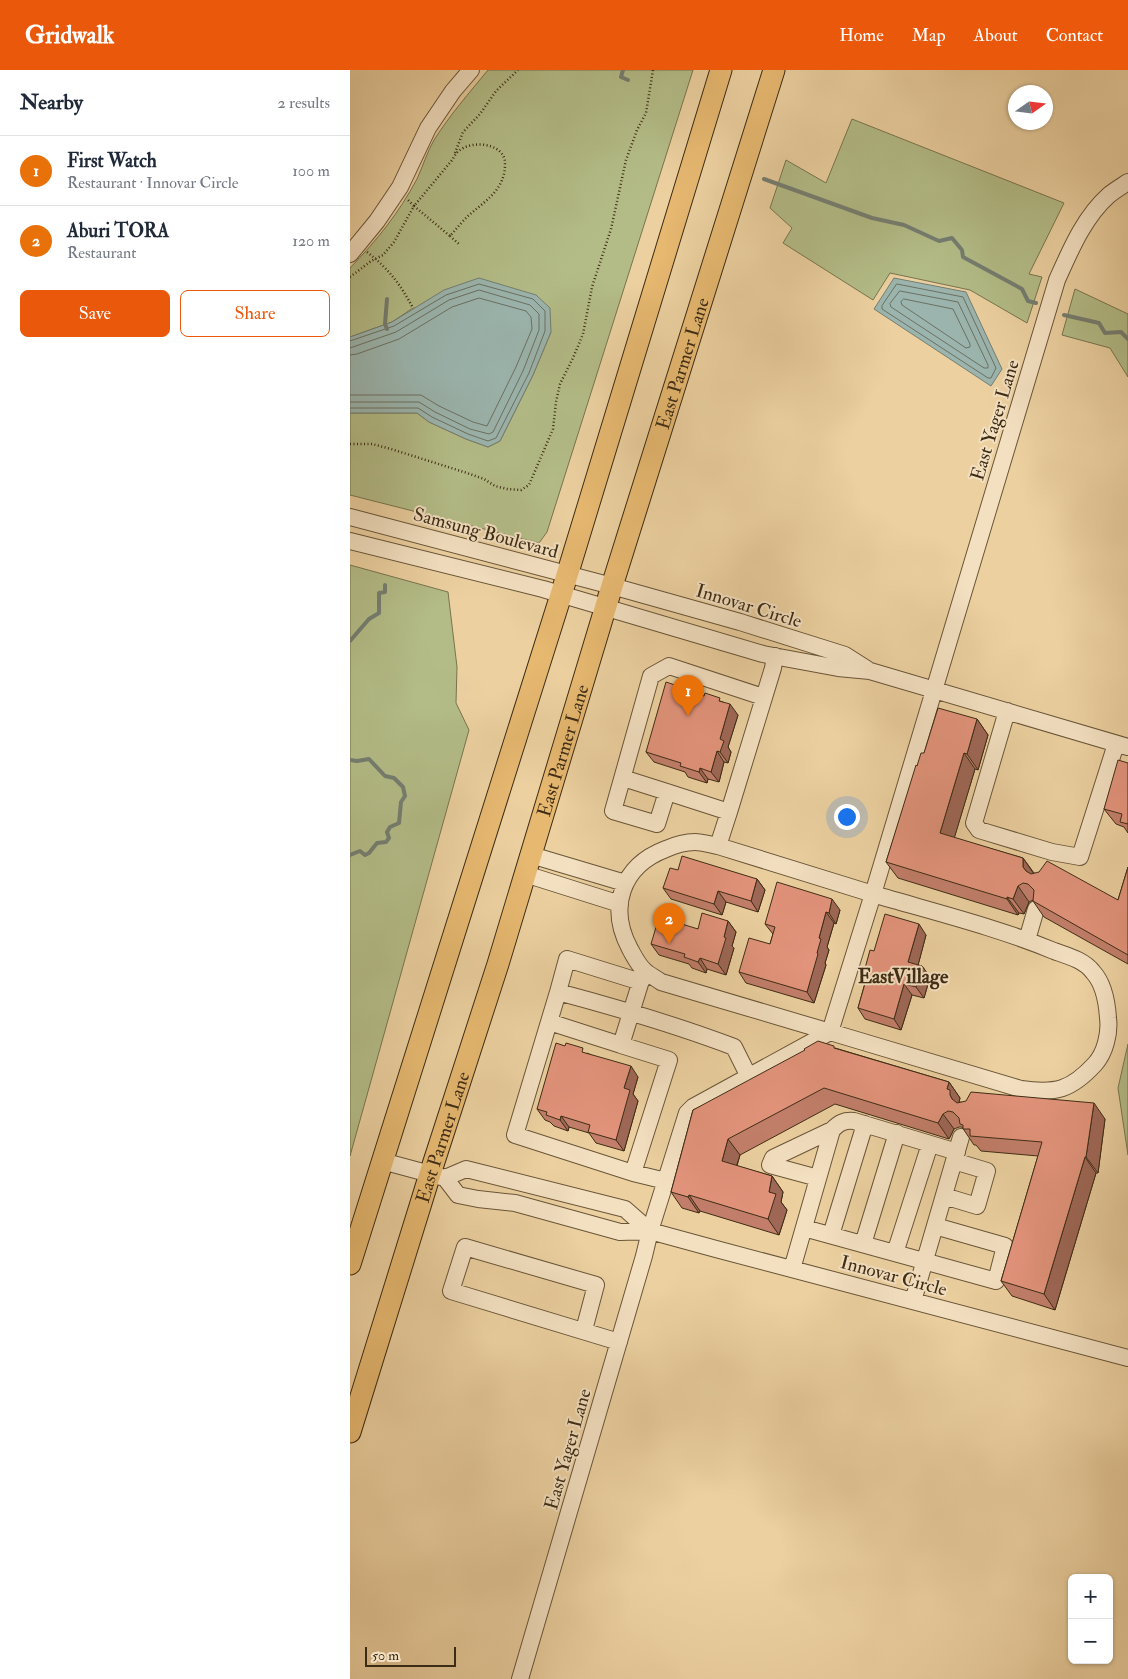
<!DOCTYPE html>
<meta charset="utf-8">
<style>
body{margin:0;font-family:"IM FELL Double Pica",serif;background:#f2f2f3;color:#1f2937}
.controls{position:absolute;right:15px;bottom:15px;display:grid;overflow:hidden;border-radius:8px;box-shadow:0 1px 4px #0004}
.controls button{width:45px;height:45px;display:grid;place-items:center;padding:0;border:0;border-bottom:1px solid #e0e1e3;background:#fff;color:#1f2937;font:25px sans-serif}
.compass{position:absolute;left:658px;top:15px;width:45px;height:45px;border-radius:50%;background:#fff;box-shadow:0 1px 4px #0004;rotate:76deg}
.scale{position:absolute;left:15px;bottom:12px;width:91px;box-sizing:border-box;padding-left:5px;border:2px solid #3d2c15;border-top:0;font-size:14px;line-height:18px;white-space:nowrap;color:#3d2c15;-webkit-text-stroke:4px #f3e0c1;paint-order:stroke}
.you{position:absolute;left:496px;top:746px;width:18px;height:18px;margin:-12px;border:4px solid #fff;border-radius:50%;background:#1a73e8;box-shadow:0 0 0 8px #1a73e833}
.badge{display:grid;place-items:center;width:32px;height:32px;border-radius:50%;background:#ea580c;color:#fff;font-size:16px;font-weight:700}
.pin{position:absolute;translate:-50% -41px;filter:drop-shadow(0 1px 2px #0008)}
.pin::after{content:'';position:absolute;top:26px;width:18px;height:15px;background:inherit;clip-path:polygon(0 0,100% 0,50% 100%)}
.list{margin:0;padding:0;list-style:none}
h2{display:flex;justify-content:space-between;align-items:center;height:65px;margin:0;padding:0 20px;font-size:21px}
h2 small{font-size:16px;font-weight:400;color:#747a83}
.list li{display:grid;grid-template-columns:32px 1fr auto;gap:15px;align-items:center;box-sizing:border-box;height:70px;padding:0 20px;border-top:1px solid #e0e1e3}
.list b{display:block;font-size:19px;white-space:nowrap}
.list p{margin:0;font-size:16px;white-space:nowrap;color:#747a83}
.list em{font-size:16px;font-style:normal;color:#747a83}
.actions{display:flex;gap:10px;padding:15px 20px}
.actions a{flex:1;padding:11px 0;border:1px solid #ea580c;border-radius:8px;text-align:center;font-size:18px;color:#ea580c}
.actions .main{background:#ea580c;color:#fff}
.map{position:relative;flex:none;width:778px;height:1609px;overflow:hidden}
header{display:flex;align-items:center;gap:30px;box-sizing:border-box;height:70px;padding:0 25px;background:#ea580c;color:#fff}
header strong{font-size:24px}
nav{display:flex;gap:28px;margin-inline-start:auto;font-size:18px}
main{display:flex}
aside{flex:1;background:#fff}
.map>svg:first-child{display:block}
.green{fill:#b3bc87;stroke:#78744e}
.water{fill:#9bb5ae;stroke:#757e71}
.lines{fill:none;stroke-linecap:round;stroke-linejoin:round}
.shore{stroke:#6c7062;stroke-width:1}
.stream{stroke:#757e71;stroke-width:4}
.minor-casing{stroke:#695538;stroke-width:18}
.major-casing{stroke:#3d2c15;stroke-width:23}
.path{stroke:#3d2c15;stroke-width:2.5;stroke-dasharray:1 2.5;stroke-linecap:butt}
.minor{stroke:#f3e0c1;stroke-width:16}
.major{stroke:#e6b870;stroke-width:21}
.wall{fill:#c27e6a;stroke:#3d2c15}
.shaded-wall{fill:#9e6756;stroke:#3d2c15}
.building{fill:#e2937b;stroke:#3d2c15}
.labels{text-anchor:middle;stroke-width:4;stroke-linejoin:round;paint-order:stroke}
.street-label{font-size:19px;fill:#3d2c15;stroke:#f3e0c1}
.neighbourhood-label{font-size:20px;font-weight:bold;fill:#3d2c15;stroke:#f3e0c1}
</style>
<header>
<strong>Gridwalk</strong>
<nav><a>Home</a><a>Map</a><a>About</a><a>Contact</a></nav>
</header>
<main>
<aside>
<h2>Nearby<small>2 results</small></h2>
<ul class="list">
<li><span class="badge" style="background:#e8710a">1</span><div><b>First Watch</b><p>Restaurant · Innovar Circle</p></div><em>100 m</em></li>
<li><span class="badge" style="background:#e8710a">2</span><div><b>Aburi TORA</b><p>Restaurant</p></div><em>120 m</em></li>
</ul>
<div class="actions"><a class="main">Save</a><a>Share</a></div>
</aside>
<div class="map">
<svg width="778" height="1609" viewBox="0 0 778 1609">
<rect width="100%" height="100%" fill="#ecd0a0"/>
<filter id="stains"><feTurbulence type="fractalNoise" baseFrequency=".004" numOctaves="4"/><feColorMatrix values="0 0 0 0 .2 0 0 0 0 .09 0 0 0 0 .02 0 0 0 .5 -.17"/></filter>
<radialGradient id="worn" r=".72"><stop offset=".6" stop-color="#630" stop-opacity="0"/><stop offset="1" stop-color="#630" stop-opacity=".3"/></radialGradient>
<path class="green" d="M138 0H343L197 462 189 473 0 425V343H67L79 352 116 369 138 377 150 371 183 305 201 262 63 238 42 252 0 267V198C28 169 48 144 67 109 73 96 77 82 84 70 100 45 119 23 138 0Z
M502 49 714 133 679 204 692 207 677 253 620 220 540 203 523 230 433 173 442 158 420 138 436 90 476 113Z
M725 219 778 244V307L760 278 712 265Z
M0 495 98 522 107 597 106 633 119 660 0 1086Z
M778 974V1085L768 1018Z"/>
<path class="water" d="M129 208 186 225 200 238 201 262 183 305 150 371 138 377 116 369 79 352 67 343H0V267L42 252 94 220Z
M544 208 616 222 652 299 641 316 524 239Z"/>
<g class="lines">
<path class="shore" d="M547 214 613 227 646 298 641 308H638L532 239V236Z
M550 221 608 232 638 295V298H634L541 237 540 234Z
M554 229 603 239 620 274V277L616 278 552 235 551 232Z
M0 271 44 256 96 225 129 214 183 229 195 241V261L179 303 146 368 138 371 118 364 82 347 68 338H0
M0 278 46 262 99 230 129 220 180 235 189 244V260L173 301 143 362 139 364 120 359 85 342 69 332H0
M0 285 7 284 49 269 102 237 129 228 176 241 181 247 182 259 166 297 137 356 123 352 89 336 71 325H0"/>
<path class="stream" d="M273 0 271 7 278 10
M414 109 522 148 554 155 589 171 602 168 612 180 613 187 672 219 678 231 686 233
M714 245 749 253 755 263 771 262 778 269
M37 259 35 254 37 229
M0 571 19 549 29 543V523L35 522V515
M0 690 7 691 19 689 35 706 44 708 53 717 55 726 51 732 49 753 40 757 37 762 39 768 36 772 27 773 19 783 15 785 10 781 0 785"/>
<g class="minor-casing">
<path id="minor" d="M0 184 27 151 50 117 78 58 103 21 121 0
M0 447 262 516 390 552 495 585 517 599
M0 471 193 519 413 584 488 598 520 601 778 677
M413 627 319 596 301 606 263 741 307 754 317 722 379 742 423 598 425 586
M657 641 624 753 629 760 702 782 730 787 766 674
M273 708 317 722
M368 776C361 775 353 772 345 772 335 772 325 775 316 779 271 796 258 838 280 879 284 886 288 895 295 901 299 905 306 908 311 912L480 962 523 824 368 776 379 742
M181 785 275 813
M175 804 270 834
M677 870 686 839
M294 901 271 975 319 990 283 1103 316 1111
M208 922 217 889 291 912
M199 952 271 975
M32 1091 95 1108 108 1125 128 1129 165 1133 270 1162 300 1161 366 1179 778 1288
M283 1103 165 1065 208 922C268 938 326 955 384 977L399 1007
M95 1108 116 1099 275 1139 300 1161
M468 1108 420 1095 423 1088 482 1060
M594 1126 627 1136 637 1101 604 1091
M454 1158 646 1211 655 1176 585 1156
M481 1165 515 1054
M513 1174 547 1063
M545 1183 580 1074
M442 1199 482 1060C489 1053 494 1050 504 1051L607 1082
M563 1231 611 1067
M234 1260 246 1215 115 1177 101 1221 269 1272
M170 1609 294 1186 300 1161 337 1043 343 1037 480 962 671 1019C706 1024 721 1020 745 994 755 983 760 963 758 948 757 932 754 914 743 902 734 890 718 886 704 881 646 857 584 842 523 824L707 210C720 181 734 147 759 125 765 120 772 116 778 112"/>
</g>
<g class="major-casing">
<g id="major">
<path d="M0 1194 211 525 371 0"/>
<path id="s1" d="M0 1362 80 1104 148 894 262 516 424 0"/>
</g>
</g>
<path class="path" d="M105 83 113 62 130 44 146 21 168 0
M100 166 110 175
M17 182C39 199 50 214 63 238
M0 207 21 191 33 185 44 172 64 136 100 166C106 159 112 152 118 146 135 131 155 120 155 94 156 70 110 68 103 89L64 136 57 129
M0 374H22L41 379 117 403 134 409 145 416 157 419 171 420 179 415 203 359 206 332 210 314 223 288 233 264 242 217 261 159 276 90 287 60 296 43 303 0"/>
<use href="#minor" class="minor"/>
<use href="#major" class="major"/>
</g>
<path class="wall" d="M328 616 331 619 373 632 388 645 378 677 381 682 378 693 374 692 369 712 358 709 357 713 338 707 335 702 304 692 296 682Z
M627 649 638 665 628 700 625 699 604 768 673 788 684 803 768 830 778 797V894L694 847 683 831V830L679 832 674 844 669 843 668 845 548 808 536 792 567 696 574 683Z
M778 693V763L774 757 766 754 754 739Z
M328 800 407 809 415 820 408 842 376 832 372 845 321 829 313 818Z
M490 840 486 854 484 853 477 877 479 880 475 893 476 895 464 933 396 913 389 902 420 874 423 864 415 854Z
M378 851 386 862 382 876 384 878 376 905 357 899 356 903 342 898 339 894 309 885 301 874 348 859Z
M576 865 568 895 572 896 580 907 574 928 562 925 551 960 515 949 508 938 517 906 514 902 524 881Z
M485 978 599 1012 610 1028 609 1032 755 1049 748 1103H746L705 1240 662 1226 651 1211 688 1086 631 1081 626 1075H624L612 1057H609L604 1059 599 1069 485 1034 390 1085 387 1096 422 1106 433 1122 431 1132 437 1140 429 1165 350 1141 349 1143 332 1138 321 1122 343 1040Z
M237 983 288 1007 283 1024 288 1031 274 1081 246 1073 239 1063 219 1057 218 1061 204 1056 200 1052 195 1050 187 1039Z"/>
<path class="shaded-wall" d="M380 634 388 645 378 677 381 682 378 693 370 682V669Z
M627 649 638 665 628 700 617 684Z
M367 681 374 692 369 712 361 702Z
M614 683 625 699 601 779 590 763Z
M350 698 358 709 357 713 349 702Z
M673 788 684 804V813L673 797Z
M407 809 415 820 408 842 401 831Z
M668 816 679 832 674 844 663 829Z
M368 821 376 832 372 845 364 834Z
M657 827 669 843 668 845 657 829Z
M482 829 490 840 486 854 479 843Z
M476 842 484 853 477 877 479 880 475 893 476 895 464 933 457 922 467 883 469 868Z
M378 851 386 862 382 876 384 878 376 905 368 894 374 867Z
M569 854 576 865 566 903 558 892Z
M350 888 357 899 356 903 348 892Z
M572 896 580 907 574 928 566 917Z
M554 914 562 925 551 960 544 949Z
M281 996 288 1007 283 1024 288 1031 274 1081 266 1070 274 1018Z
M599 1012 610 1028 609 1032 611 1041 602 1029 597 1019Z
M744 1033 755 1049 748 1103 736 1087Z
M593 1044 604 1059 599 1069 588 1053Z
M211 1046 219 1057 218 1061 210 1050Z
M378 1069 390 1085 383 1107 372 1091Z
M735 1087 746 1103 705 1240 694 1224Z
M422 1106 433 1122 431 1132 437 1140 429 1165 418 1149 419 1122Z
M339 1125 350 1141 349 1143 338 1127Z"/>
<path class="building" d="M316 612 328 616V618L354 626 355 623 370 628 369 631 380 634 370 669 374 671 370 682 367 681 361 702 350 698 349 702 330 696 331 693 296 682Z
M588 638 627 649 617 684 614 683 590 763 673 788V797L676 801 681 804 689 802 697 791 768 830 778 797V885L683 831 684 820 678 814 673 813 668 816 663 829 657 827V829L536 792 566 695 567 696 571 683H574Z
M768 690 778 693V754L770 752 772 744 754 739Z
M332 786 407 809 401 831 368 821 364 834 313 818 320 798 328 800Z
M427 812 482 829 479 843 476 842 469 868 471 869 467 883 468 884 457 922 389 902 399 868 420 874 425 857 415 854Z
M352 843 378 851 374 867 376 868 368 894 350 888 348 892 334 887 335 884 301 874 309 847 348 859Z
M535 844 569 854 558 892 572 896 566 917 554 914 544 949 508 938 518 903 514 902 520 880 524 881Z
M468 971 484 976V978L599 1012 597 1019 600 1020V1025L602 1029 607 1033 616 1031 621 1022 744 1033 736 1087H735L694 1224 651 1211 692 1072 620 1066V1059H613V1055L610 1054 609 1048 603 1042 598 1041 593 1044 588 1053 474 1018 378 1069 372 1091 422 1106 419 1122 426 1124 418 1149 339 1125 338 1127 321 1122 343 1040 455 980 454 979Z
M206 973 215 976 216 973 233 978 232 982 281 996 274 1018 280 1020 266 1070 238 1062 240 1055 211 1046 210 1050 196 1045 197 1042 187 1039Z"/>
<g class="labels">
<g class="street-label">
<text dy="7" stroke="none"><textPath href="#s1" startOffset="1119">East Parmer Lane</textPath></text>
<text transform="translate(644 350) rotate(-73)" y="7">East Yager Lane</text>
<text transform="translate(136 462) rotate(15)" y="7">Samsung Boulevard</text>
<text transform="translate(399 535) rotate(17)" y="7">Innovar Circle</text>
<text dy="7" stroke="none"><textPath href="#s1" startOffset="714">East Parmer Lane</textPath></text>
<text dy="7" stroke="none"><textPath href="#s1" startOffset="309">East Parmer Lane</textPath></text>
<text transform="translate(544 1205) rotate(15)" y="7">Innovar Circle</text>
<text transform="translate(217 1379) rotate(-74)" y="7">East Yager Lane</text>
</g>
<g class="neighbourhood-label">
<text x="553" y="913">EastVillage</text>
</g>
</g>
<rect width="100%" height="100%" filter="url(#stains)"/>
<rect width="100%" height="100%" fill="url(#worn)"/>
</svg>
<div class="controls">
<button>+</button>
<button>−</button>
</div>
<svg class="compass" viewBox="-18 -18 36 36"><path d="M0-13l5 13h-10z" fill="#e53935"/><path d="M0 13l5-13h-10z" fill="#747a83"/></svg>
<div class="scale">50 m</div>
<div class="you"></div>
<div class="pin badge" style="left:338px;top:646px;background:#e8710a">1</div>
<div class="pin badge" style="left:319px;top:874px;background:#e8710a">2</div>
</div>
</main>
